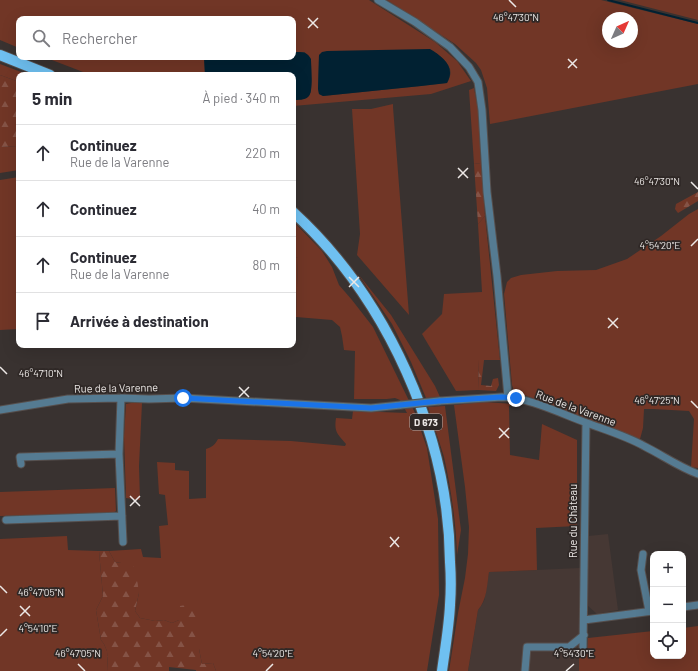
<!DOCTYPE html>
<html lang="fr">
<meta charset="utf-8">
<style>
body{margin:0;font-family:Barlow,sans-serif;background:#f2f2f3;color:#2b2b33}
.controls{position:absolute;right:12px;bottom:12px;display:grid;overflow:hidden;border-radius:8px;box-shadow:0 4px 16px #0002}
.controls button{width:36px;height:36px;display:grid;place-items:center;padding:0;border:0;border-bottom:1px solid #e1e1e2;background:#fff;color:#2b2b33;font:20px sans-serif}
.compass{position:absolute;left:602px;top:12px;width:36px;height:36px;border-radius:50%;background:#fff;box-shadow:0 4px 16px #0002;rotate:45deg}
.stop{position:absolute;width:12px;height:12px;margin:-9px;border:3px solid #1a73e8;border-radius:50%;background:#fff}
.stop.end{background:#1a73e8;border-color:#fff;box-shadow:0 1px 4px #0008}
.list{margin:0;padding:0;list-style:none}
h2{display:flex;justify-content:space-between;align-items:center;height:52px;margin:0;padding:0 16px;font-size:17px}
h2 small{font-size:13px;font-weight:400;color:#7c7c81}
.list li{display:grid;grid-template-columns:26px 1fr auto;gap:12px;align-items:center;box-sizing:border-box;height:56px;padding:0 16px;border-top:1px solid #e1e1e2}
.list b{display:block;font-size:15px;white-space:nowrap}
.list p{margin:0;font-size:13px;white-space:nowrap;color:#7c7c81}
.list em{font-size:13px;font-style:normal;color:#7c7c81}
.icon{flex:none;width:22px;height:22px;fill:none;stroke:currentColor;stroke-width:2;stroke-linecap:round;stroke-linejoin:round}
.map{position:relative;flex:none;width:698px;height:671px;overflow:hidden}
.search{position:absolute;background:#fff;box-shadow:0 4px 16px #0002;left:16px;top:16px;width:280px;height:44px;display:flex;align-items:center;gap:10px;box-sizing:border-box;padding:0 14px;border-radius:8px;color:#7c7c81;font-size:15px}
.panel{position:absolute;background:#fff;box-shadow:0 4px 16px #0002;left:16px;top:72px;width:280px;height:276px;border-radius:8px}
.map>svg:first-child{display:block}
.built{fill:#463834}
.grass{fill:#713626;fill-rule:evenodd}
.forest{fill:url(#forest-firs)}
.water{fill:#012132}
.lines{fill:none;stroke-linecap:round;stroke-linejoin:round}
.stream{stroke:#012132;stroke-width:2}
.minor-casing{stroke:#564f4d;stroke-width:9}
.primary-casing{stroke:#564f4d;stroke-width:12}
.minor{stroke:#557b92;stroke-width:7}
.primary{stroke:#6fc0f1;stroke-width:10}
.minor-bridge-casing{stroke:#564f4d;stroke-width:9;stroke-linecap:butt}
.minor-bridge{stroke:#557b92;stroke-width:7}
.route{stroke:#1a73e8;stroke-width:5}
.ticks{fill:none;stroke:#ece8e6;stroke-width:1.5}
.labels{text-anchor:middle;stroke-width:3.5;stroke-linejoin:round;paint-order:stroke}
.shield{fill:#2f2826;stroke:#b3aeac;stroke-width:1}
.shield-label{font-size:10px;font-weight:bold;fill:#ece8e6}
.street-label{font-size:11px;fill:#ece8e6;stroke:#2f2826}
.ticks-label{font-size:10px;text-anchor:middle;fill:#ece8e6;stroke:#2f2826;stroke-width:3.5;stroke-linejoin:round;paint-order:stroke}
</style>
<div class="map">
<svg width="698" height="671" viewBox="0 0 698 671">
<defs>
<pattern id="forest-firs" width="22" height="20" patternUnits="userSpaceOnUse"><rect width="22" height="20" fill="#713626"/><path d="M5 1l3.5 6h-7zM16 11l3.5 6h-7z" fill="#855346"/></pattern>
</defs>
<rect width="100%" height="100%" fill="#393230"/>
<path class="built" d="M608 534 618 610 597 614 587 605 588 536Z
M580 568V579L579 585V671H468L478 610 481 606 484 601 489 572Z"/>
<path class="grass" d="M0 0H369L435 42 457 61 471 81 431 94 293 106V100C301 99 307 100 311 92L305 52H293V19H19V48L0 40ZM436 53C446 62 456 68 447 83L421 86 323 96 319 94 318 89 319 55Z
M387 0H601L698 24V84L490 124 487 88 481 70 476 63 455 44ZM608 18H632V42H608Z
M620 0H698V20Z
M44 57H204L205 75H91Z
M0 64 29 75H19V82L0 75Z
M474 88 478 110 481 163 474 164 469 90Z
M393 104V107L409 315 357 255 360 234 352 109H371Z
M19 146V170L0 173V147Z
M19 177V329L0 330V180Z
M698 209V468L691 467 694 419 689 411 653 409H644L643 428 640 439 514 391 512 385 504 294 507 282 511 278 521 275 557 271 596 270 627 259 661 236 689 214Z
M485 216 500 360H479L478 390 456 391 422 334 442 314 444 294 482 292 478 224Z
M293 221 322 251 332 267 339 285 352 300 373 327 415 413 427 448 438 519 439 595 427 671H216L213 663 202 664 199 649 179 620 172 623 164 620 155 621 140 618 135 611 139 593 121 563 115 562 109 551 141 549 143 557 161 558 159 526 168 525 165 495 159 494 157 462 175 463V470L189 471V499L206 498V449C212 447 215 445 218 439L291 441 345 446 346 444C337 433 334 432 336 418L352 419 353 411 407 413 400 400 395 398 387 399H354L355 351 344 350 342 336 340 327 332 320 296 317 298 258 293 257Z
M358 274 391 315 435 386 440 397 426 398 411 362 392 324Z
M484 402 512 404 509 406 510 455 539 460 542 424 577 440V526L536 528 537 570 489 572C487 585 487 600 478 610L468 671H449L458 613 465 578 468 554 469 527 465 487 454 405Z
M131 403H142L139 466 140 500 126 498 124 436 126 404Z
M445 406 461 530 457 555C456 522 451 489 444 457 439 440 433 424 428 407Z
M115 488 116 511 111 514 0 516V492Z
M67 536 68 550 99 551 103 596 96 610 101 640 104 644 107 651 108 671H0V539Z
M698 626V671H579V653L587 652 588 638 653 631V656H683V628Z"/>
<path class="forest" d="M0 75 19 82V146L0 147Z
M481 163 485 216 478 224 474 164Z
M698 192V201L678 213 675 209 676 204Z
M293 257 298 258 296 317 293 293Z
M479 360H484L481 385 491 386 493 379 498 378 499 385 496 391 478 390Z
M99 551H109L115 562 121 563 126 558 132 562 136 572 139 593 135 611 140 618 155 621 164 620 172 623 179 620 180 606 191 604 197 616 199 649 202 664 213 663 216 671H196V670L169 667V671H108L107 651 104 644 101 640 96 610 103 596Z"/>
<path class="water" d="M430 49C443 57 456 67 447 83L421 86 323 96 319 94 318 89 319 55 322 52 327 51Z
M293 52C301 52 307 51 311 59 311 67 314 92 308 97 305 100 298 100 293 100V75H205L204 57H293Z"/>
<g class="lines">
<path class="stream" d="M608 0 698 23"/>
<g class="minor-casing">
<path id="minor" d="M378 0 415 22 450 47 469 67 478 82 482 110 487 192 497 276 508 397
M121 398 119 454 123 542
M439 401 502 397C528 397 562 414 587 423 606 430 626 436 644 446 662 455 679 467 698 474
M0 410 68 399 121 398 149 399 183 398 371 408 401 405
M21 464 20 457 119 454
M6 520 122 516
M643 554 641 570 649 611
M683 607 698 605
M584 620 653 611
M583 647 586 423
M525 671 527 647H569L584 635"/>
</g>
<g class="primary-casing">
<path id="primary" d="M0 55 50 75
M293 212C387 298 449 435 450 562 451 576 451 591 450 605 449 627 445 649 442 671"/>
</g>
<use href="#minor" class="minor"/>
<use href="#primary" class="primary"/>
<g class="minor-bridge-casing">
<path id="minor-bridge" d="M401 405 439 401"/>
</g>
<use href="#minor-bridge" class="minor-bridge"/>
</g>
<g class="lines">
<path class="route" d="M183 398 371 408 439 401 502 397 516 398"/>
</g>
<path class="ticks" d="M509 0 516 7M308 18 318 28M308 28 318 18M568 59 577 68M568 68 577 59M458 168 468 178M458 178 468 168M691 182 698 189M691 246 698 239M349 277 359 287M349 287 359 277M608 318 618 328M608 328 618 318M0 367 7 374M239 387 249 397M239 397 249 387M691 401 698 408M499 428 509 438M499 438 509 428M130 496 140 506M130 506 140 496M390 537 399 547M390 547 399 537M0 586 7 593M20 606 30 616M20 616 30 606M0 636 7 629M78 664 85 671M266 671 273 664M566 671 574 664"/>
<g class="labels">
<rect class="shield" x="410" y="414" width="32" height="16" rx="3"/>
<g class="shield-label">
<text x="426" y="426">D 673</text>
</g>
<g class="street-label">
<text transform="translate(116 388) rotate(-1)" y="4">Rue de la Varenne</text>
<text transform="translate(576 408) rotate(20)" y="4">Rue de la Varenne</text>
<text transform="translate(573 521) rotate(-90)" y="4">Rue du Château</text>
</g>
</g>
<g class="ticks-label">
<text x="516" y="21">46°47'30"N</text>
<text x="657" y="185">46°47'30"N</text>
<text x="660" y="249">4°54'20"E</text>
<text x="41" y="377">46°47'10"N</text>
<text x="657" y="404">46°47'25"N</text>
<text x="41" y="596">46°47'05"N</text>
<text x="38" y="632">4°54'10"E</text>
<text x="78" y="657">46°47'05"N</text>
<text x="273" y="657">4°54'20"E</text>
<text x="574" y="657">4°54'30"E</text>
</g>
</svg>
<div class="controls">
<button>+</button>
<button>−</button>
<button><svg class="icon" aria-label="locate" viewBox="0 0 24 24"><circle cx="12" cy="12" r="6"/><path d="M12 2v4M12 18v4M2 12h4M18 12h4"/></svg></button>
</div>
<svg class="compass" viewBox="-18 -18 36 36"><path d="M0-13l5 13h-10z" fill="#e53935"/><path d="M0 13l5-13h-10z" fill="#7c7c81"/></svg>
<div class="stop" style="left:183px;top:398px"></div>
<div class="stop end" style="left:516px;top:398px"></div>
<div class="search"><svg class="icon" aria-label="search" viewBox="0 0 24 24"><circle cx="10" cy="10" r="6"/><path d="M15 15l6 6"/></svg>Rechercher</div>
<section class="panel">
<h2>5 min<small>À pied · 340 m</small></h2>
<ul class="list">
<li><svg class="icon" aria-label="ahead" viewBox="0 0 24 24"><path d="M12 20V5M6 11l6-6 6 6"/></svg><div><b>Continuez</b><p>Rue de la Varenne</p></div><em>220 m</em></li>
<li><svg class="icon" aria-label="ahead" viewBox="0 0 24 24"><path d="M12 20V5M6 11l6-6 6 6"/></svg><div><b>Continuez</b></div><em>40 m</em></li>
<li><svg class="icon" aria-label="ahead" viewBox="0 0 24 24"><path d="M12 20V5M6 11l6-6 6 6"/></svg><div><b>Continuez</b><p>Rue de la Varenne</p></div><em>80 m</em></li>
<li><svg class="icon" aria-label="arrive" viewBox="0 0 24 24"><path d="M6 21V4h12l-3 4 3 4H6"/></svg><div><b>Arrivée à destination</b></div></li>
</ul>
</section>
</div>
